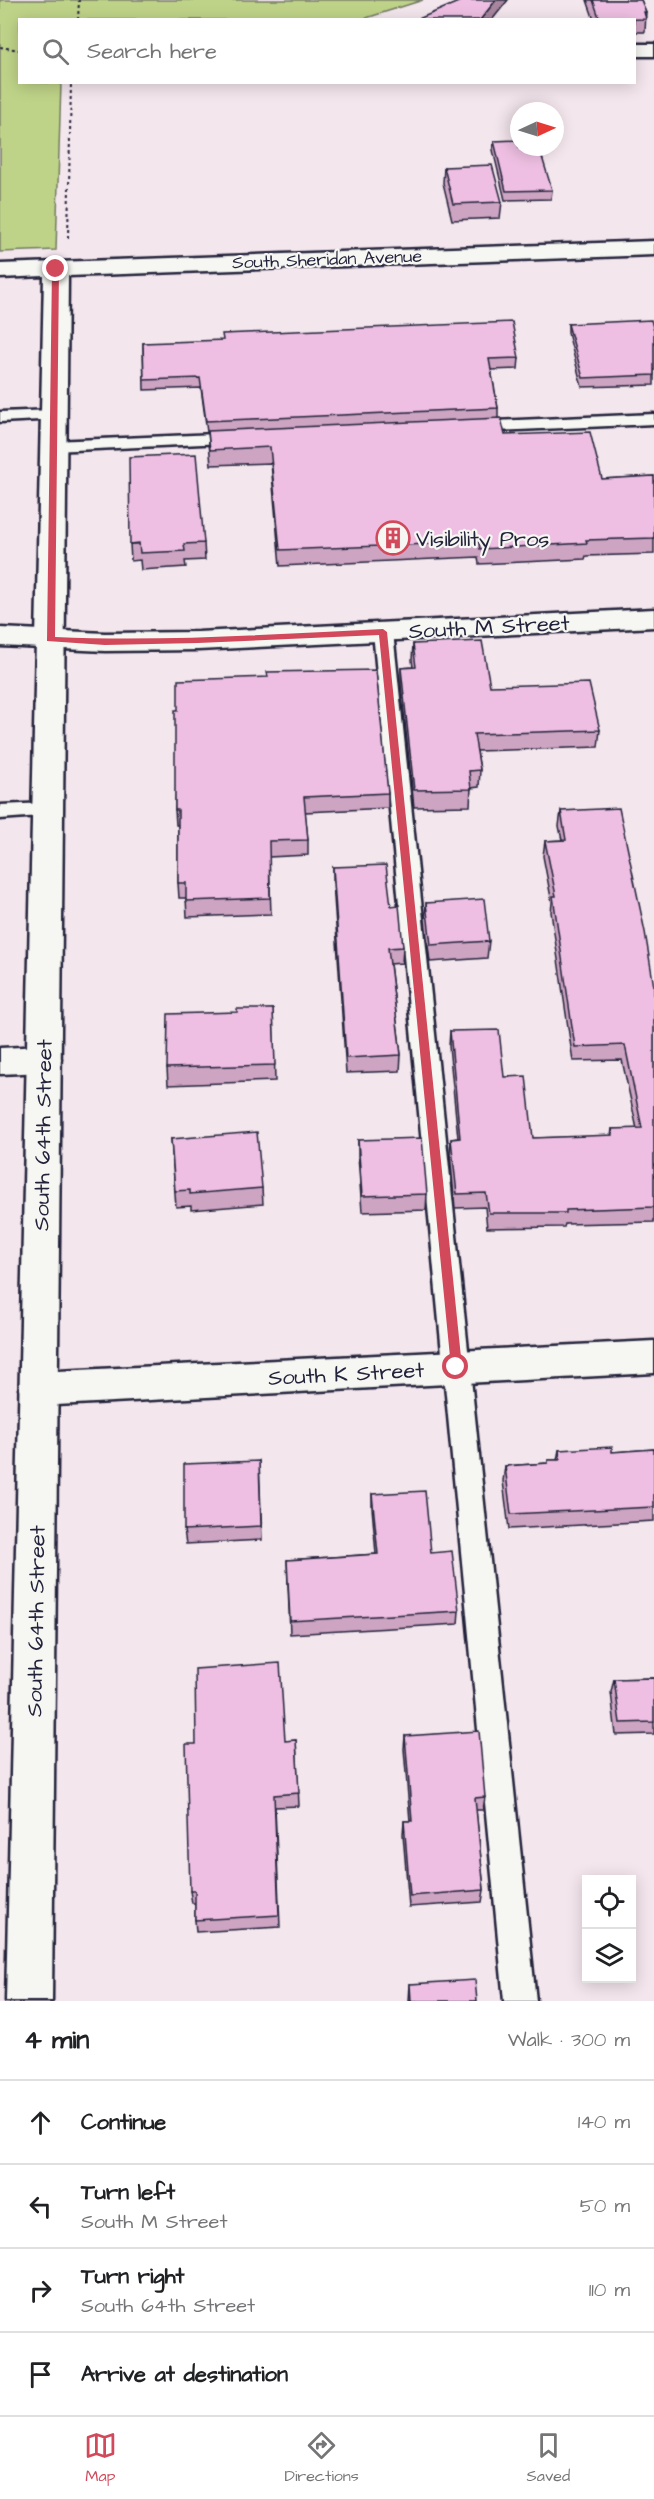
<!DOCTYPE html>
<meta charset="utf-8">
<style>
body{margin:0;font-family:"Architects Daughter",sans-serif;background:#f2f2f2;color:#202124}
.controls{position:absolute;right:18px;bottom:18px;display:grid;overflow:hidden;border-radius:0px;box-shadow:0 3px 15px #0003}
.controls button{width:54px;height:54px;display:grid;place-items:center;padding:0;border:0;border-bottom:2px solid #e0e0e0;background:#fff;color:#202124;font:30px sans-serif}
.compass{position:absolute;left:510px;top:102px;width:54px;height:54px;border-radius:50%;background:#fff;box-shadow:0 3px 15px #0003;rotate:86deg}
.stop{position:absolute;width:18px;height:18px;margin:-14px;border:4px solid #d1495b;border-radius:50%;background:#fff}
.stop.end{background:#d1495b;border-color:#fff;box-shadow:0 2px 6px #0008}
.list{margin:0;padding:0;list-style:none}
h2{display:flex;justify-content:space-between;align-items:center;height:78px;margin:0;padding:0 24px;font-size:26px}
h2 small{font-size:20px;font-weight:400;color:#757577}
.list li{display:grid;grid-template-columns:39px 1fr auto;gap:18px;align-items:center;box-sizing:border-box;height:84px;padding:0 24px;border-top:2px solid #e0e0e0}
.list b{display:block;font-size:22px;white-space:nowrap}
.list p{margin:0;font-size:20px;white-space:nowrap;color:#757577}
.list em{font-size:20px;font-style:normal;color:#757577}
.icon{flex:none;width:33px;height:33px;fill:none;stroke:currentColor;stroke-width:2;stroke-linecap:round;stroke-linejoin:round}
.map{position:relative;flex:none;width:654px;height:2001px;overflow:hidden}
.search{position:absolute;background:#fff;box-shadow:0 3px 15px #0003;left:18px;right:18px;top:18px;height:66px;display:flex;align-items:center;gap:15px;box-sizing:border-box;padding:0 21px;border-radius:0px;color:#757577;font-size:22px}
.sheet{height:414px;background:#fff}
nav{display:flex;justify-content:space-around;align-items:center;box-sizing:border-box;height:84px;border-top:2px solid #e0e0e0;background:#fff;font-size:16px;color:#757577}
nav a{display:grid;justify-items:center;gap:3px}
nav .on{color:#d1495b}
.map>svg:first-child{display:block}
.green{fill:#bfd388;stroke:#707a62;stroke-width:1.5}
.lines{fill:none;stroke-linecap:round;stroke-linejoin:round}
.service-casing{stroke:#22223b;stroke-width:5}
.minor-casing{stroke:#22223b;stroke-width:5}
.tertiary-casing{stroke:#22223b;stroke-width:5}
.path{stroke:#22223b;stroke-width:2;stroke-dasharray:3 3;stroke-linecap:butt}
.service{fill:#f6f6f2;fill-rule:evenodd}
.minor{fill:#f6f6f2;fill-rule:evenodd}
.tertiary{fill:#f6f6f2;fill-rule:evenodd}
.wall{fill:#cda4c2;stroke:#22223b;stroke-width:1.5}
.shaded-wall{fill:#a7869e;stroke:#22223b;stroke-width:1.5}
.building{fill:#eebfe2;stroke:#22223b;stroke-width:1.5}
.route{fill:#d1495b}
.labels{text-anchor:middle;stroke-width:4.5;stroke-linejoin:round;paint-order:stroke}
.far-street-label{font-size:18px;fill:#22223b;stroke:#f6f6f2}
.poi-label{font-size:22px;fill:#22223b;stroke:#f6f6f2;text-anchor:start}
.street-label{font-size:22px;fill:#22223b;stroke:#f6f6f2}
</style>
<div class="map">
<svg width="654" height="2001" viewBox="0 0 654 2001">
<rect width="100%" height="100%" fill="#f4e6ed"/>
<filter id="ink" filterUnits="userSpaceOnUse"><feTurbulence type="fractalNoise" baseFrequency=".0167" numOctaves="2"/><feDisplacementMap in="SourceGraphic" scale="12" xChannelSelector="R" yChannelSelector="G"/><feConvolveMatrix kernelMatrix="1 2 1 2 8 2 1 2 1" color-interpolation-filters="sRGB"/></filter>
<g filter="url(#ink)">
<path class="green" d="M0 0H423L360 20H20V82L61 83 56 250 0 252Z"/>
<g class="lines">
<g class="service-casing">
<path id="service" d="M54 410 60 411 63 415 60 419 0 422V412Z
M654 414V424L473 432 467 431 464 427 467 423 473 422Z
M239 433 245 434 248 438 245 442 53 451 47 450 44 446 47 442 53 441Z
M383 626 390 628 393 632 536 2001H504L373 632 376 628Z
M47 803 54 805 57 810 54 815 0 819V805Z"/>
</g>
<g class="minor-casing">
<path id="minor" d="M634 44H654V56H634Z
M654 609V627L198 650 105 651 0 646V628L105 633 198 632Z
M44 1046 56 1050 61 1059 56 1068 44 1072 0 1074V1048Z
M654 1341V1373L38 1406 25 1401 19 1389 25 1377 38 1372Z"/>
</g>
<g class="tertiary-casing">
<path id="tertiary" d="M654 241V255L68 276 52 2001H6L44 276 0 278V264Z"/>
</g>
<path class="path" d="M78 20 79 0
M0 47 20 50
M68 238 71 82"/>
<use href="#service" class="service"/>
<use href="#minor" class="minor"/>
<use href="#tertiary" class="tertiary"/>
</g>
<path class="wall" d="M587 0H641L646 12 645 32H634V20H594Z
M494 141 552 190 551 199 505 200 493 150Z
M444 167 502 202 500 218 452 220 443 183Z
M568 324 654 331V385L582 387 568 333Z
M143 343 519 358 518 369 491 370 498 408V418L505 435 602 479 654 476V554L586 556 585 559 479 564 478 557 280 566 271 463 211 465 208 432H207L201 388 144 390Z
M204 543 205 560 185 561 186 567 141 570 140 560 131 561 130 544Z
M413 644 490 686 600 730 598 747 477 751 480 770 479 787 471 788 470 806 414 807 401 685V668L413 667 412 660Z
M178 710 388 793V808L305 812 308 840V855L269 857 271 914 187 917 186 898H179L178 883V825H176L175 810Z
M561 811 654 987V1222L565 1224 564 1227 487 1228 485 1207 455 1208 450 1153 451 1139 458 1138 449 1046 450 1031 504 1077 533 1138 611 1136 612 1129H637L622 1060 573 1061 551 912 552 903 543 856 545 841 562 840 559 826Z
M333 867 391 906 403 947 402 963 390 964 401 1055 400 1071 346 1073 333 883Z
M426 903 489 941 487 958 430 962 425 920Z
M273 1009 275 1081 168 1085 167 1068 237 1012Z
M171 1139 262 1188 263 1204 191 1210V1206L176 1207Z
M358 1140 427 1194 426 1210 362 1212 358 1156Z
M654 1449V1521L509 1529 503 1481 505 1466 548 1463V1460H557L559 1450 612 1452Z
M259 1461 262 1540 186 1544 184 1530Z
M372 1494 431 1553 459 1611 458 1624 290 1634 287 1560 376 1554 372 1508Z
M654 1678V1734L616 1735 611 1692 614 1679Z
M405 1736 485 1797 483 1810H476L484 1890 482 1902 409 1907 403 1834 404 1821H410L404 1749Z
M296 1740 299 1806 275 1807 280 1927 196 1932 195 1920V1903H192L190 1891 285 1741Z
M410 1984 477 2001H409Z"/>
<path class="shaded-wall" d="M496 0H508L492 20H480Z"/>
<path class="building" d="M463 0H496L480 20H416Z
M593 0H641L646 12H644L646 19 600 20Z
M519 140V147H539L552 190 506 191 494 141Z
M492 165 502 202 453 204 444 167Z
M651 320 654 331V375L583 378 568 324Z
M512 322 519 358 489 359 498 408 206 421 200 378 144 380 143 343 223 340 222 334Z
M501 418 505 435 590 432 602 479 654 476V538L586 540 587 543 480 549 479 542 280 550 270 447 210 450 208 431Z
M196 454 204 543 184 544 185 551 140 553 139 543 130 544 129 457Z
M482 641 490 686 589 683 600 730 474 734 480 770 469 771 471 789 414 790 401 668 416 667 413 644Z
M376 670 388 793 304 797 308 840 269 841 270 898 186 901V883H178V810H175V710H178V680L268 677 267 672Z
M619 808 645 932 654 987V1207L566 1210V1213H489L486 1193 457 1194 451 1139 460 1138 450 1031 499 1030 504 1077 526 1076 533 1138 613 1135 612 1129 642 1128 625 1045 575 1047 553 896H556L545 841 566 840 561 811Z
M386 865 391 906 399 905 403 947 388 948 401 1055 346 1058 333 867Z
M484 899 489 941 431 945 426 903Z
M237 1009H273L275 1065 167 1068 168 1014 237 1012Z
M257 1132 262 1188 190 1194V1190L175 1191 171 1139Z
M422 1138 427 1194 362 1196 358 1140Z
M612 1447V1452L654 1449V1507L511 1514 505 1466 548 1463V1460H560L559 1450Z
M259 1461 261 1526 184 1530V1464Z
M425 1491 431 1553 452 1551 459 1611 290 1621 287 1560 378 1554 372 1494Z
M280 1663 285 1741 296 1740 299 1793 274 1795 279 1915 195 1920V1891H190L186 1744H196L195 1669Z
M654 1678V1722L620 1723 614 1679Z
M479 1731 485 1797 475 1798 484 1890 410 1896 404 1821H412L405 1736Z
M475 1980 477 2001H411L410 1984Z"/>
</g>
<path class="route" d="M56 267 59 269 55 637C164 642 273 634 383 629L387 632 462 1367 460 1371 456 1372 451 1367 379 635 198 643 105 645 47 641 52 269Z"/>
<defs>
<g id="building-ring" transform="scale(1.725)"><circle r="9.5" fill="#f6f6f2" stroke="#d1495b" stroke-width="1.5"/><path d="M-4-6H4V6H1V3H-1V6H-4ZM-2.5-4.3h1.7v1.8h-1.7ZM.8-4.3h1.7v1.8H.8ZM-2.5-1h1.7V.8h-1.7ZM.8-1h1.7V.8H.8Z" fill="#d1495b"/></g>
</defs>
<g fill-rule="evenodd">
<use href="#building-ring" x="393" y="538"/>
</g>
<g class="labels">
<g class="far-street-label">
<text transform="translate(327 259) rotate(-2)" y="6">South Sheridan Avenue</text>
</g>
<g class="poi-label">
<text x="416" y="546">Visibility Pros</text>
</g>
<g class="street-label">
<text transform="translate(489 626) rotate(-3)" y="8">South M Street</text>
<text transform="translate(42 1135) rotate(-89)" y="8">South 64th Street</text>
<text transform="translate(346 1373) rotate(-3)" y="8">South K Street</text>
<text transform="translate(35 1621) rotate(-89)" y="8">South 64th Street</text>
</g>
</g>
</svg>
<div class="controls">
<button><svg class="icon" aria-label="locate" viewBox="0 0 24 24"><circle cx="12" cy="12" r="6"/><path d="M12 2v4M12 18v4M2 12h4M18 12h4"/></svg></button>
<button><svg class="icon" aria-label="layers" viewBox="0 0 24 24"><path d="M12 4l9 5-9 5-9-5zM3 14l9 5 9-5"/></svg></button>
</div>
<svg class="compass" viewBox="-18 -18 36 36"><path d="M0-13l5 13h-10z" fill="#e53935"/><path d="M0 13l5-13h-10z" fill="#757577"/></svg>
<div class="stop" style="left:456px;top:1367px"></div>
<div class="stop end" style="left:56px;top:269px"></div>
<div class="search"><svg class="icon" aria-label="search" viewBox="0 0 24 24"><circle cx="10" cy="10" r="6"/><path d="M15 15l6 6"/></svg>Search here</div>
</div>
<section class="sheet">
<h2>4 min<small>Walk · 300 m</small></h2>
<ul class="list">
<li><svg class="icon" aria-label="ahead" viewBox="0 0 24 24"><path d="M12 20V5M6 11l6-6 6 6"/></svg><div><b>Continue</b></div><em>140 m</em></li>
<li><svg class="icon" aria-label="left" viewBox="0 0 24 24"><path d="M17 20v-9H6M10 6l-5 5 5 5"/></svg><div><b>Turn left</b><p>South M Street</p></div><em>50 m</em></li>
<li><svg class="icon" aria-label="right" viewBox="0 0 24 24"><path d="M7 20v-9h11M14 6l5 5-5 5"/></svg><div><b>Turn right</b><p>South 64th Street</p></div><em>110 m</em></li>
<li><svg class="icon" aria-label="arrive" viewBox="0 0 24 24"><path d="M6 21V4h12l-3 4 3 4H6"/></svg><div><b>Arrive at destination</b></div></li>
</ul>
</section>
<nav>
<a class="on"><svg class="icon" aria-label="map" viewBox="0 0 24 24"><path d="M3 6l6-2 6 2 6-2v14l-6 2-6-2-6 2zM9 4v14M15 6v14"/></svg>Map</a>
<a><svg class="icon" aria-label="directions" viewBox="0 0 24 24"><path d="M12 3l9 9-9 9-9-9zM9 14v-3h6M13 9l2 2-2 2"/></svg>Directions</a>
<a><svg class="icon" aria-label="saved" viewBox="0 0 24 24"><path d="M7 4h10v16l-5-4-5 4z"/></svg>Saved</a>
</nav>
